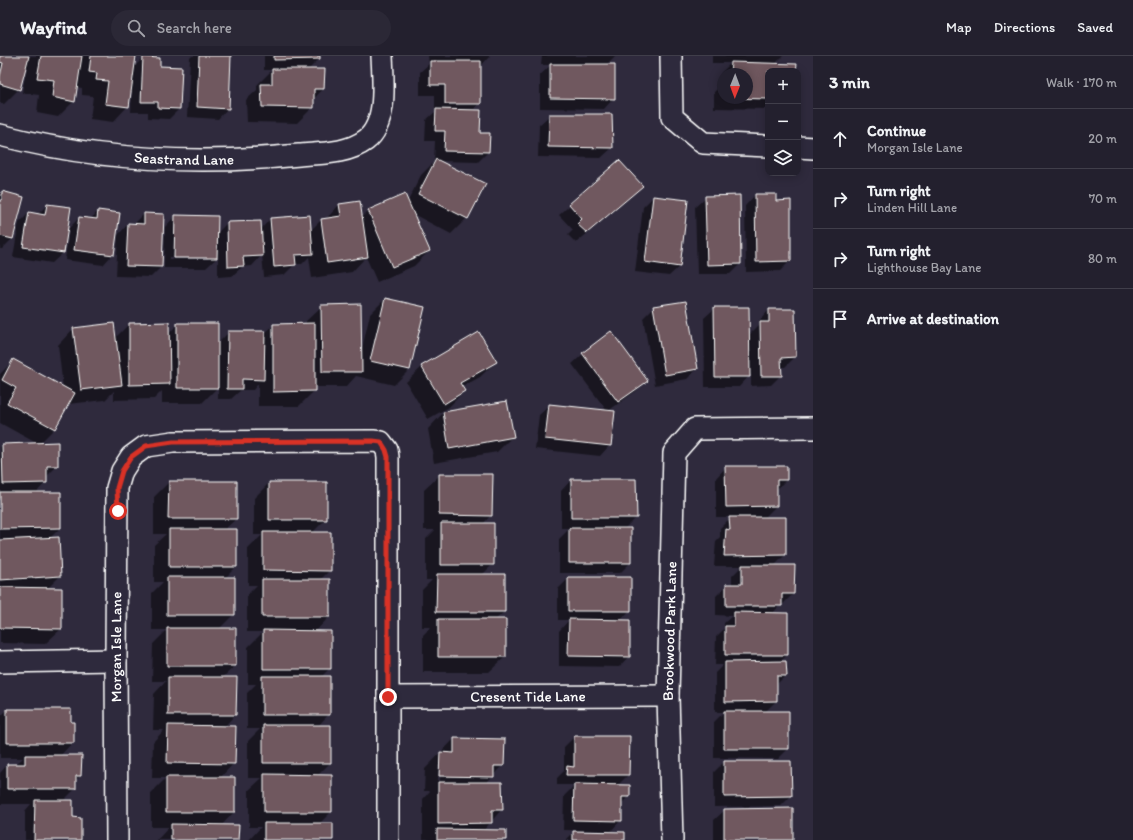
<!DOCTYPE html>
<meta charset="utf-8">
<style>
body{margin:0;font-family:Itim,sans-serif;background:#2b2836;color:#f1f3f6}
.controls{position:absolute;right:12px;top:12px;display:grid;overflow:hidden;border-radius:8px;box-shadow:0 2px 10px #0003}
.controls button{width:36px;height:36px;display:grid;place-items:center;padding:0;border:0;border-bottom:1px solid #403e4a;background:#23202e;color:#f1f3f6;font:20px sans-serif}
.compass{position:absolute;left:717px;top:12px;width:36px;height:36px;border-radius:50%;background:#23202e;box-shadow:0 2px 10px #0003;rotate:181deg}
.stop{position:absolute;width:12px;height:12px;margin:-9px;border:3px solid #d93025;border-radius:50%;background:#fff}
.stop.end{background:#d93025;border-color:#fff;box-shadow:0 1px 4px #0008}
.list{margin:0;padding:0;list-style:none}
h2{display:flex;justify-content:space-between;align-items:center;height:52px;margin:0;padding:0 16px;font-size:17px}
h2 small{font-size:13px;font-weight:400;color:#a3a3aa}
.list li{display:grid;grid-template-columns:26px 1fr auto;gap:12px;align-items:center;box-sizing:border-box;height:60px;padding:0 16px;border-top:1px solid #403e4a}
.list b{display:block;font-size:15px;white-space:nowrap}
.list p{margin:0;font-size:13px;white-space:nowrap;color:#a3a3aa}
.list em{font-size:13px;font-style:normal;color:#a3a3aa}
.icon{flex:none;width:22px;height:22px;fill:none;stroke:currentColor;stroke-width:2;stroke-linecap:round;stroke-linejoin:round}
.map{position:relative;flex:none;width:813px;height:784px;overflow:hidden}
header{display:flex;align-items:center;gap:24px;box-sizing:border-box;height:56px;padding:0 20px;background:#23202e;border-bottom:1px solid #403e4a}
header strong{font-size:19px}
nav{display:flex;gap:22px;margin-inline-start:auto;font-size:14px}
.search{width:280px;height:36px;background:#2b2836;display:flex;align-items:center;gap:10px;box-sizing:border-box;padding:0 14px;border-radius:22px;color:#a3a3aa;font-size:15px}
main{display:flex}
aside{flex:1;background:#23202e}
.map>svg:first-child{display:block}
.shadow{fill:#0007;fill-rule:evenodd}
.building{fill:#6f595e;stroke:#fff}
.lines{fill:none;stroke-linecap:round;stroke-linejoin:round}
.minor-casing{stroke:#fff;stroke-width:24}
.minor{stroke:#2f2a3d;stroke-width:21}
.route{stroke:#d93025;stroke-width:5}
.labels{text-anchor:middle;stroke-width:3.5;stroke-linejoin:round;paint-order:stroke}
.street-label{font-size:15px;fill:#fff;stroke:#2f2a3d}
</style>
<header>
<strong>Wayfind</strong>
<div class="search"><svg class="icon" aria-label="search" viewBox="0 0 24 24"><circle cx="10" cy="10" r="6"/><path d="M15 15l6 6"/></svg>Search here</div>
<nav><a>Map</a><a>Directions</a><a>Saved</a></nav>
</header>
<main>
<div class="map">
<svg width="813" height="784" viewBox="0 0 813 784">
<rect width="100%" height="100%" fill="#2f2a3d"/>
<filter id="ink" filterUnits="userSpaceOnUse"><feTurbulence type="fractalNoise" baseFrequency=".025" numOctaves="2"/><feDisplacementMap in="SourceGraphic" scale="8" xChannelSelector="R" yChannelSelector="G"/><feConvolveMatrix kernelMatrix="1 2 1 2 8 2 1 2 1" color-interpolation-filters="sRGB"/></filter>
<g filter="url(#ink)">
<path class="shadow" d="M0 0H135L133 12 143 2 159 11 179 53 169 63 148 62V56H131L132 36H130L128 50 113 66 90 63 93 40 82 39V32L76 31 74 45 58 61 37 57 39 39 22 37 27 10H25L19 33 4 48 0 47Z
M192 0H230L228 52 218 63 187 61 190 2Z
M264 0H319V3L308 14 323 33 313 44V51L297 67 247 66 246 44 257 34V29L272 14H264Z
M428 0H490L480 11V47L472 55 479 78 488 96 478 106 438 105 484 128 467 162 451 178 413 158 429 195 414 210 377 226 366 201 352 216 312 222 309 201 302 208H295L284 219 264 221 262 199 252 210 242 211 232 220 218 221V201L206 212H164L165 171 175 160 217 177 227 167 261 173 270 163 310 175 321 164H325L339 149 361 162 368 155 405 139 408 145 421 119 434 106 435 85H425L426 64 435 56V39H420V16L429 8ZM169 201H208V203H169Z
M542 0H615L606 9 614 42 604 53 540 52V19L551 9H541Z
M712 0H783L775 8 795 15H768V53L714 52V36L720 30 721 17 731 7H712ZM723 18H747V42H723Z
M550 59 612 92 601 102 538 101 539 69Z
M619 106 641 130 631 140 576 187 568 179 573 174 559 159Z
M2 136 23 142 12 183 2 193H0V139Z
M755 139 775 146 790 145V205L780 215 746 216 745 150Z
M653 141 680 210 669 220 635 216 643 151Z
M706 141 740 208 730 218H697L695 151Z
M47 149 70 152 63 197 52 207 13 201 19 167 29 157 38 158Z
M98 155 113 198 103 209 65 204 69 172 79 162 91 163Z
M144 158 161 211 151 221 116 220 118 179 128 168H134Z
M385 243 409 314 394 329 356 320 346 331H314V335L299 350H258V328L253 334H241L231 343H218V331L202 347H162V335L154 343 114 344V335L105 344 68 348 54 373 39 388 57 410 46 421V426L36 437 60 472 50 482 60 520 47 533 61 573 45 588 0 587V391L2 389 38 388 0 367V318L13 305 63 332 58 289 73 273 115 282 129 268 169 277 178 268 217 288 229 276H266L274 269 306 268V265L322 250 362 293 370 258Z
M654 251 697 313 687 323 655 329 643 262Z
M715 252 749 279 759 269V265L769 254 795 301 785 311H781V319L771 329 751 330V318L739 331H705L704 262Z
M583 298 646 324 636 335 608 355 610 389 600 400 535 393 539 359 550 349 607 355 572 308Z
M495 306 480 321 462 331 464 335 449 351 428 363 406 326 422 311Z
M506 346 513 380 497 396 434 407 428 373 443 357Z
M726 411 786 424 776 434V450L764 462H785V499L774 510 793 538 783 548H781L773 557 787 599 780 606 786 619 776 629V645L765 656 788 693 778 703 714 702V666L724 656H715V617L723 609H715L716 581 724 573V567L732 560 716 559V540L727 529H732V520L742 510H714L716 485 720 481V472L731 461H716V422Z
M440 419 491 459 483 468 493 508 482 519 504 556 495 564 505 601 489 616H423V579L431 571H422V534L432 524H426V483L435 474H424V434Z
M571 424 636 461 624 473 630 507 620 517H559V483L570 472H561V435Z
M169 426H236V463L224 474 236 511 225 522 234 558 219 573 235 610 222 622H236L235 659 224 671 234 707 220 722 234 756 221 770 237 784H157L169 771H151V737L166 722H152L153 686 164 674H153L154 638 166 625H152L153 588 167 574H152V537L163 526H154V489L166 478H154V441Z
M269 427 326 463 312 477 330 514 320 524 329 561 315 576 330 612 321 621 329 658 318 670 330 707 317 720H331V756L319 768 332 784H249L261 771H249V734L262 722H248V685L260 673H247V637L256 628H248V591L263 576H247V539L257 529H248V493L262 479H254V442Z
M569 522 630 554 620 565 629 600 619 611 559 610V575L569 564H558V533Z
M7 654 70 667 73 686 60 700 80 720 75 725V733L63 745 72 762 80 784H25V755L31 748H0V717L7 709H15L23 702H0V661Z
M574 681 628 719 617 730 629 740 621 748V764L611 775 563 774 564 740 575 729H557V722L564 715V691Z
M454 683 504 684 503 710 486 727 502 753 483 775 505 784H427L429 783H423V743L430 735H424L425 713ZM441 708 440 725H438L439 710Z
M724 706 791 740 781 750 714 751V716Z
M725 754 792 784H714V764Z
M574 776 624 784H566Z"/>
<path class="building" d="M0 0H29L20 34 0 28V21L3 7 0 6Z
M41 0H82L75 46 52 41 54 24 37 22Z
M91 0H136L129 51 105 48 108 25 96 24 97 17 89 16Z
M199 0H231L229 53 197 51Z
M274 0H320V3L274 4Z
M143 1 160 2V10L182 11 180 53 158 52V46H141Z
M430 5H481V48H445V29H430Z
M731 6 797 8 796 15H768V43L725 42H747V18H730Z
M550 8H615V43L550 42Z
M272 13H325L324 33H314V52L262 51 261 28H272Z
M436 53 481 54 480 77H490L489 96 444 95 445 75H435Z
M549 58H612L613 92 548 91Z
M436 103 486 128 468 163 418 138Z
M619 104 643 130 587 177 577 168 582 163 569 148Z
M2 135 24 141 13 183 0 180V144H2Z
M405 138 430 195 392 211 368 154Z
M755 138H776V145L791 144V205L756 206Z
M740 139 741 208 707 209 705 140Z
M653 140 688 144 680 211 645 206Z
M360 145 368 201 327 207 321 163 341 160 339 148Z
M47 148 71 151 64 197 23 191 29 156 45 159Z
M98 154 120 157 114 199 74 194 79 161 97 163Z
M144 157 164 158 162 211 126 210 128 167 144 168Z
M175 159 218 160 217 202H174Z
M310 159 313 198 295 199 296 209 274 211 270 162Z
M261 165 263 200 243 201 244 210 228 211 227 166Z
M385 242 425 251 410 314 370 305Z
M686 245 698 313 665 319 653 250Z
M361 248 362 316H322L321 249Z
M714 251H749L750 321H715Z
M769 253H795L796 301 781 302 782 320H761L760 266H769Z
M169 266 170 328 129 329V267Z
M114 267 122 329 81 334 73 272Z
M177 267H218V332H177Z
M315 267V335L273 336V268Z
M228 275H265L264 324 242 323V333H227Z
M611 275 648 325 618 346 582 297Z
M479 276 497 306 460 327 465 335 444 348 421 310Z
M13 303 75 337 55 373 7 347 16 332 2 324Z
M507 345 514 381 449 393 443 356Z
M549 348 615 355 611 390 545 383Z
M58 386V410H47V427L3 428 2 388Z
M725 410H787V424H777V450L726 451Z
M439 418H493L492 460 439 459Z
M571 423H636L637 462H571Z
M169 425H237V463H168Z
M269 426H327V464H269Z
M0 436H61V472L0 473Z
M729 461H786V499L724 500 726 473 730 474Z
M441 467H494V509H441Z
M569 472H631V507H569Z
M169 473H237V511H169Z
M263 476H331V515L263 514Z
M59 481 61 520 0 524V484Z
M742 509H795L794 538H782V550H726V528H742Z
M437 518H505V556H436Z
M167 521H235V559H167Z
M568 521H631V555H568Z
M262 523H330V561H262Z
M0 531 62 532V573L0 572Z
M734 556 788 557V599H725V570H734Z
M438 563H506V601H438Z
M569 563 630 564V601L568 600Z
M167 572H236V610H167Z
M263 574 331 575V613H263Z
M786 605 787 620H777V645L725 646V606Z
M262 620H330V659H262Z
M168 621H237L236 659H168Z
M7 653H71V666H74V687H7Z
M724 655H789V693H724Z
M168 669 236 670 235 708 167 707Z
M263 669H331V707H263Z
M574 680H630L629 719H566L567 710 574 711Z
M454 682 505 683 504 710H494V721L439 720 440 696 454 697Z
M25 699H82L81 720H76V733H7V708H25Z
M724 705H791L792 740 724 741Z
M264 718 332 719V756H264Z
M166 721H235V756H166Z
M438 726H502L503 754H492V767L438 768Z
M574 728 630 729V741H622V765L573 764Z
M35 744H73V761L81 762V784H34Z
M793 752V784H724V753Z
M264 767H333V784H264Z
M171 768 239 769 238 784H171Z
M437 773 506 774V784H437Z
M573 775 625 776V784H573Z"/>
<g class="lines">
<g class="minor-casing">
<g id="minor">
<path d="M671 0 672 61 703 87 768 90"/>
<path id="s1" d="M0 79C96 104 200 109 299 99 321 97 347 98 366 84 388 67 383 24 382 0"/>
<path d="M798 91 813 92"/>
<path d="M0 606 116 604"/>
<path id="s2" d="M388 641 668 640"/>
<path id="s3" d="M117 784 116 604 117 432 122 415 131 401 146 390 173 386 373 385 381 386 387 394 388 401V784"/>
<path id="s4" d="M672 784 668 640 674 397 695 373 813 372"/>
</g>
</g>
<use href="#minor" class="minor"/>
</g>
</g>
<g class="lines" filter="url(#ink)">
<path class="route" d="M118 455 117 432 122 415 131 401 146 390 173 386 373 385 381 386 386 394 388 401V641"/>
</g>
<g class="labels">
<g class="street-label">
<text dy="5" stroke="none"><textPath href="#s1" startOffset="186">Seastrand Lane</textPath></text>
<text dy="5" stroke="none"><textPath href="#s4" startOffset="209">Brookwood Park Lane</textPath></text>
<text dy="5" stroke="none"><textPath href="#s3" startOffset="193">Morgan Isle Lane</textPath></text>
<text dy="5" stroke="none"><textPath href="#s2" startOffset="140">Cresent Tide Lane</textPath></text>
</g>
</g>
</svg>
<div class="controls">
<button>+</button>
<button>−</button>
<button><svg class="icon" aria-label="layers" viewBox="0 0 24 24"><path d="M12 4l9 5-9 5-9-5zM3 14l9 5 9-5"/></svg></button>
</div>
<svg class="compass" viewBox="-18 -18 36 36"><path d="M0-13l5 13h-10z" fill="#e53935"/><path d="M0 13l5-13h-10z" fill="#a3a3aa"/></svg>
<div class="stop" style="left:118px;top:455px"></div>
<div class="stop end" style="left:388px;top:641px"></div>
</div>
<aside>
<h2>3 min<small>Walk · 170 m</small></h2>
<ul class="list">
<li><svg class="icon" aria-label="ahead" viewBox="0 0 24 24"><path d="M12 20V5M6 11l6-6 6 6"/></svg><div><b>Continue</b><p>Morgan Isle Lane</p></div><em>20 m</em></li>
<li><svg class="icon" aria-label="right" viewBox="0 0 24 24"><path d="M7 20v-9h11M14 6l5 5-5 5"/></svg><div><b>Turn right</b><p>Linden Hill Lane</p></div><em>70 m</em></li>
<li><svg class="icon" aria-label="right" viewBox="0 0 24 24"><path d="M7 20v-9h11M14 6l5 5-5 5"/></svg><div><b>Turn right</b><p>Lighthouse Bay Lane</p></div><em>80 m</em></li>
<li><svg class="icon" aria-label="arrive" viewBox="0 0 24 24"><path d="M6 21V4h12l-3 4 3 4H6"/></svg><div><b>Arrive at destination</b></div></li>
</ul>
</aside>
</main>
